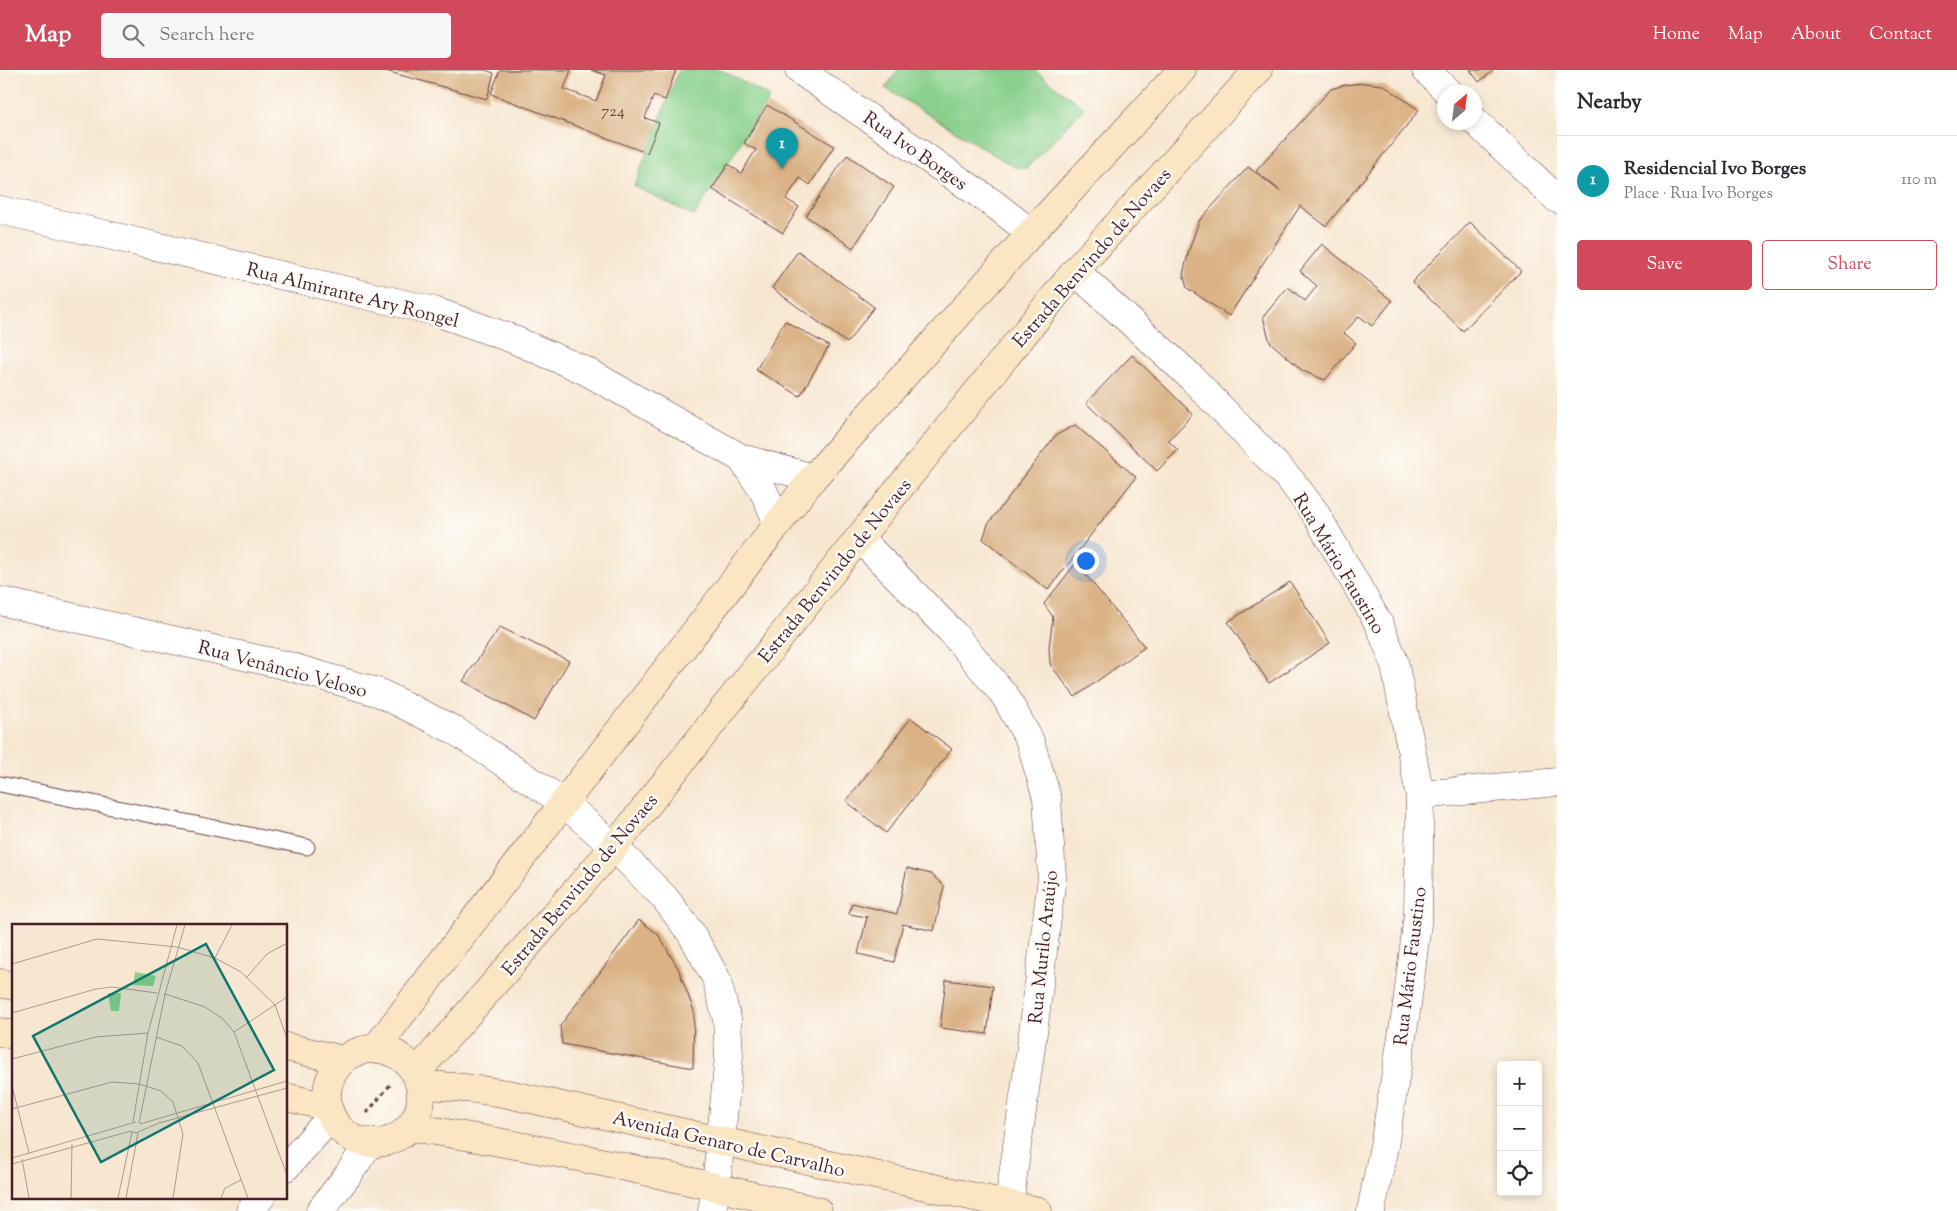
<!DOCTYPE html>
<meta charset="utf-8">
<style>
body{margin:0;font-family:"Sorts Mill Goudy",serif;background:#f7f7f7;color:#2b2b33}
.controls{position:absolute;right:15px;bottom:15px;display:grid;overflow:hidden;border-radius:5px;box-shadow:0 2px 8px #0003}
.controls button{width:45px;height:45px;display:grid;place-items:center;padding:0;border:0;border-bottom:1px solid #e1e1e2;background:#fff;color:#2b2b33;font:25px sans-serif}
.compass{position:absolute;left:1437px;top:15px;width:45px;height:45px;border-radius:50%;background:#fff;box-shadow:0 2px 8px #0003;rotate:28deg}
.you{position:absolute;left:1085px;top:490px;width:18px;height:18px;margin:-12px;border:4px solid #fff;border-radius:50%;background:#1a73e8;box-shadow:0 0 0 8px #1a73e833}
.badge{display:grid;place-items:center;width:32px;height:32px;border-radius:50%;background:#d1495b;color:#fff;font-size:16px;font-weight:700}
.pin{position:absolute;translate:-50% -41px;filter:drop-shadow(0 1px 2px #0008)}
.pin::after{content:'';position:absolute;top:26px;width:18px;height:15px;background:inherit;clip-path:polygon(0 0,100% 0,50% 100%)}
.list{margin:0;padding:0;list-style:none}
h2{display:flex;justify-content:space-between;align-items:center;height:65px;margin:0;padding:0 20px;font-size:21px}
h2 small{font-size:16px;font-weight:400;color:#7c7c81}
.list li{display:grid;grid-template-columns:32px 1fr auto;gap:15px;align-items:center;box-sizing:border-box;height:90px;padding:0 20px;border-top:1px solid #e1e1e2}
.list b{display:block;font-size:19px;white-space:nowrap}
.list p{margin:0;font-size:16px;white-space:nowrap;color:#7c7c81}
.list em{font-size:16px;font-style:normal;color:#7c7c81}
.actions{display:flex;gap:10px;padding:15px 20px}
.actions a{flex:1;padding:11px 0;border:1px solid #d1495b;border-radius:5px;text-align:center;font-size:18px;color:#d1495b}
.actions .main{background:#d1495b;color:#fff}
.icon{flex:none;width:28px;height:28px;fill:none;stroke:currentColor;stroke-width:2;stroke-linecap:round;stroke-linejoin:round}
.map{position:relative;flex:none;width:1557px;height:1141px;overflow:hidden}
header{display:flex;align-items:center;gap:30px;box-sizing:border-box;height:70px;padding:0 25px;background:#d1495b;color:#fff}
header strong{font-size:24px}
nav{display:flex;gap:28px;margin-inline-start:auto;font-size:18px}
.search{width:350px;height:45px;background:#f7f7f7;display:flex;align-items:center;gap:12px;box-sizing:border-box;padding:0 18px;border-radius:5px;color:#7c7c81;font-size:19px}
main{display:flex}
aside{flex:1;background:#fff}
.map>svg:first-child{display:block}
.green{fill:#88d08b;stroke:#69785b}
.building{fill:#dab285}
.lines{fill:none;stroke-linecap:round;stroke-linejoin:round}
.lane-casing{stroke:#643d44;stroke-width:17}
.street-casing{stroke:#643d44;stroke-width:29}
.secondary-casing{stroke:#643d44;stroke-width:29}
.path{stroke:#643d44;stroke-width:3;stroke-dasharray:4 4;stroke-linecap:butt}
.lane{stroke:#fff;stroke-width:15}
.street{stroke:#fff;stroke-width:28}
.secondary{stroke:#fbe6c4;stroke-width:28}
.labels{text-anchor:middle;stroke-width:5;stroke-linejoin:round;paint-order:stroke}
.number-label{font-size:16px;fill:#6e4442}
.street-label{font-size:19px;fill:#4a1f2b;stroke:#fdfcf7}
.inset-road{fill:none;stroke:#b2978f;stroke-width:1}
.view{fill:#0f766e;fill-opacity:0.15;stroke:#0f766e;stroke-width:2.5}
.inset-edge{fill:none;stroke:#4a1f2b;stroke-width:2.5}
</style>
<header>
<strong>Map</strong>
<div class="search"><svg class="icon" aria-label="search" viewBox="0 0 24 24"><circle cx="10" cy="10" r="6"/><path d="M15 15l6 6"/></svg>Search here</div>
<nav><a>Home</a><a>Map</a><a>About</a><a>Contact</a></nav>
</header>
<main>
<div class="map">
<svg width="1557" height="1141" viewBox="0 0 1557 1141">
<rect width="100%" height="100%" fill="#fdfcf7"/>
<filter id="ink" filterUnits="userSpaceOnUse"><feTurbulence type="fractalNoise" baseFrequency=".02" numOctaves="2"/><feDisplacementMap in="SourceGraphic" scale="10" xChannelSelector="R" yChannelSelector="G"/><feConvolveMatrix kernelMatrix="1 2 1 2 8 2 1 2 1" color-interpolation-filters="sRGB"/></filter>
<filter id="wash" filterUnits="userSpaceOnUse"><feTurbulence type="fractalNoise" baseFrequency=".0096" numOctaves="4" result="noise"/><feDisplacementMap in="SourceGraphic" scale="20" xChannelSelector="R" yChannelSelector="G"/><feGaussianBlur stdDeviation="1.12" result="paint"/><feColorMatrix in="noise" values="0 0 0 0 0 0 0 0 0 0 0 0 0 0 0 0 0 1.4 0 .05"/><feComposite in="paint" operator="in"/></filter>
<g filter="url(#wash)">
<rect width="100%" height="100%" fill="#f7e7d1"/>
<path class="green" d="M679 0H721L770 27 694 146 634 116Z
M898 0H1034L1084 38 1027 98 1014 97 885 18Z"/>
<g id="blocks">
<path class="building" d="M382 0H485L494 3 487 29Z
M500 0H571L564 19 596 31 606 5 591 0H676L665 30 654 25 645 48 659 53 647 83 491 24Z
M1470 0H1494L1479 12Z
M1364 13 1383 15 1419 40 1326 156 1300 136 1229 246 1187 218 1183 204 1189 180 1199 151 1248 97 1280 121 1256 101 1331 19 1344 15Z
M767 35 834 76 810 115 800 108 786 129 799 137 783 163 712 119 728 94 741 103 756 80 744 73Z
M847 85 894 117 853 178 806 146Z
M1470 152 1521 201 1463 261 1412 212Z
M1322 174 1392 231 1372 256 1359 246 1344 263 1356 273 1325 310 1303 301 1270 272 1263 247 1288 217 1305 231 1317 216 1300 201Z
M798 181 874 237 847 273 772 218Z
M785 251 829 276 800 326 756 300Z
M1132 285 1193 344 1168 371 1178 380 1157 401 1086 333Z
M1075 355 1136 407 1048 520 983 469 988 454 1055 366Z
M1076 493 1145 577 1075 627 1050 594 1049 577 1053 547 1044 534Z
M1290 512 1330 573 1269 613 1228 552Z
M500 557 569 591 534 651 463 611Z
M911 648 952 679 886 763 846 731Z
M907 798 931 804 944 816 934 861 903 854 894 892 858 884 867 847 849 844 852 833 897 844Z
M639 850 658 864 678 898 694 941 693 998 562 974 560 956Z
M946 910 993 916 987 964 940 958Z"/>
</g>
</g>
<g filter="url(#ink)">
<use href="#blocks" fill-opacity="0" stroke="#643d44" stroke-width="1"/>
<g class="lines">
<g class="lane-casing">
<path id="lane" d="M0 714 307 777"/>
</g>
<g class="street-casing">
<path id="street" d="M799 0 994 134 1031 163
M1426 0 1448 22
M1474 50 1557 129
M0 140 434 241 510 268 584 300 741 388 813 408
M1075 201 1191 307 1292 412 1314 441 1379 554 1394 591 1420 725 1418 845 1406 942 1384 1076 1371 1141
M741 388 763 420 778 453
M859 468 952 562 1005 626 1030 671 1047 728 1052 807 1034 955 1008 1141
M0 531 288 596 380 623 454 660 563 732 614 777 664 827 691 863 716 908 727 949 729 986 716 1117 712 1141
M1420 725 1557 712
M286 1097 331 1047
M250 1141 261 1127
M320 1141 348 1105 370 1072"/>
</g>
<g class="secondary-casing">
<path id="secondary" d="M0 913 14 916
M0 962 14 965
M286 977 343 990
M375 979 813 408 1031 163 1182 0
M327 1026a47 47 0 1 1 94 0a47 47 0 1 1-94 0Z
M415 1004 614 777 859 468 1075 201 1258 0
M419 1014 475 1019 508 1024 1038 1141
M286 1027 328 1037
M409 1057C547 1078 683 1109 818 1141"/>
</g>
<path class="path" d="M367 1043 390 1015"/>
<use href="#lane" class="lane"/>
<use href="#street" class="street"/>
<use href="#secondary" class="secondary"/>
</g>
</g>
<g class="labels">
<g class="number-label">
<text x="613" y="46">724</text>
</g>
<g class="street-label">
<text transform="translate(916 80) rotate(35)" y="7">Rua Ivo Borges</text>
<text transform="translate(1091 187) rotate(-49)" y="7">Estrada Benvindo de Novaes</text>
<text transform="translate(353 224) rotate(14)" y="7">Rua Almirante Ary Rongel</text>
<text transform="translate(1340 493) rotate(59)" y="7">Rua Mário Faustino</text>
<text transform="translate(834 500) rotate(-51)" y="7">Estrada Benvindo de Novaes</text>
<text transform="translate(283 598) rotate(15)" y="7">Rua Venâncio Veloso</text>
<text transform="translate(579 814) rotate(-50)" y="7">Estrada Benvindo de Novaes</text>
<text transform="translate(1042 877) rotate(-84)" y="7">Rua Murilo Araújo</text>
<text transform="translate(1409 896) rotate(-83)" y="7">Rua Mário Faustino</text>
<text transform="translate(729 1073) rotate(13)" y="7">Avenida Genaro de Carvalho</text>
</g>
</g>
<g transform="translate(12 854)">
<rect width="275" height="275" fill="#f7e7d1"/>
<path d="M123 48 144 52 141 62 121 61ZM96 69H109L107 87H99Z" fill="#88d08b"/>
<path class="inset-road" d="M203 34 220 1M0 40 85 15 165 23 203 34 229 48 263 81 275 114M235 53 255 30 275 19M153 70 193 83 211 95 222 108 275 251M0 89 84 65 100 63 145 69M222 108 275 73M144 113 170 122 186 139 236 274M0 135 84 113 136 109M0 162 17 229M0 185 100 158 127 160 149 167 161 178 171 210 161 274M121 198 136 109 165 1M127 199 153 70 173 1M128 200 275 157M0 234 124 198M10 235 17 274M0 240 119 207 124 209 147 199 275 164M59 274 60 220M106 274 120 208M114 274 126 209M209 274 213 264 229 256"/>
<path class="view" d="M194 20 262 146 89 238 21 112Z"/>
<rect width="275" height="275" class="inset-edge"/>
</g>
</svg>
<div class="controls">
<button>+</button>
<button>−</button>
<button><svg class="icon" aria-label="locate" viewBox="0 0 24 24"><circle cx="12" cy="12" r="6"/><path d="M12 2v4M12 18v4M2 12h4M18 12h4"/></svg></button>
</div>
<svg class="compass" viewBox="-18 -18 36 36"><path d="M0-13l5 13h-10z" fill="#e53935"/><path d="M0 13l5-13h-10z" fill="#7c7c81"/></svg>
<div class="you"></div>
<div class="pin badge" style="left:782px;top:99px;background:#0f9aa8">1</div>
</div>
<aside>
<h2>Nearby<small></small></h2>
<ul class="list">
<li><span class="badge" style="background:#0f9aa8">1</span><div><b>Residencial Ivo Borges</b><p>Place · Rua Ivo Borges</p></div><em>110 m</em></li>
</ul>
<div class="actions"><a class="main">Save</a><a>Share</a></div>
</aside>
</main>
